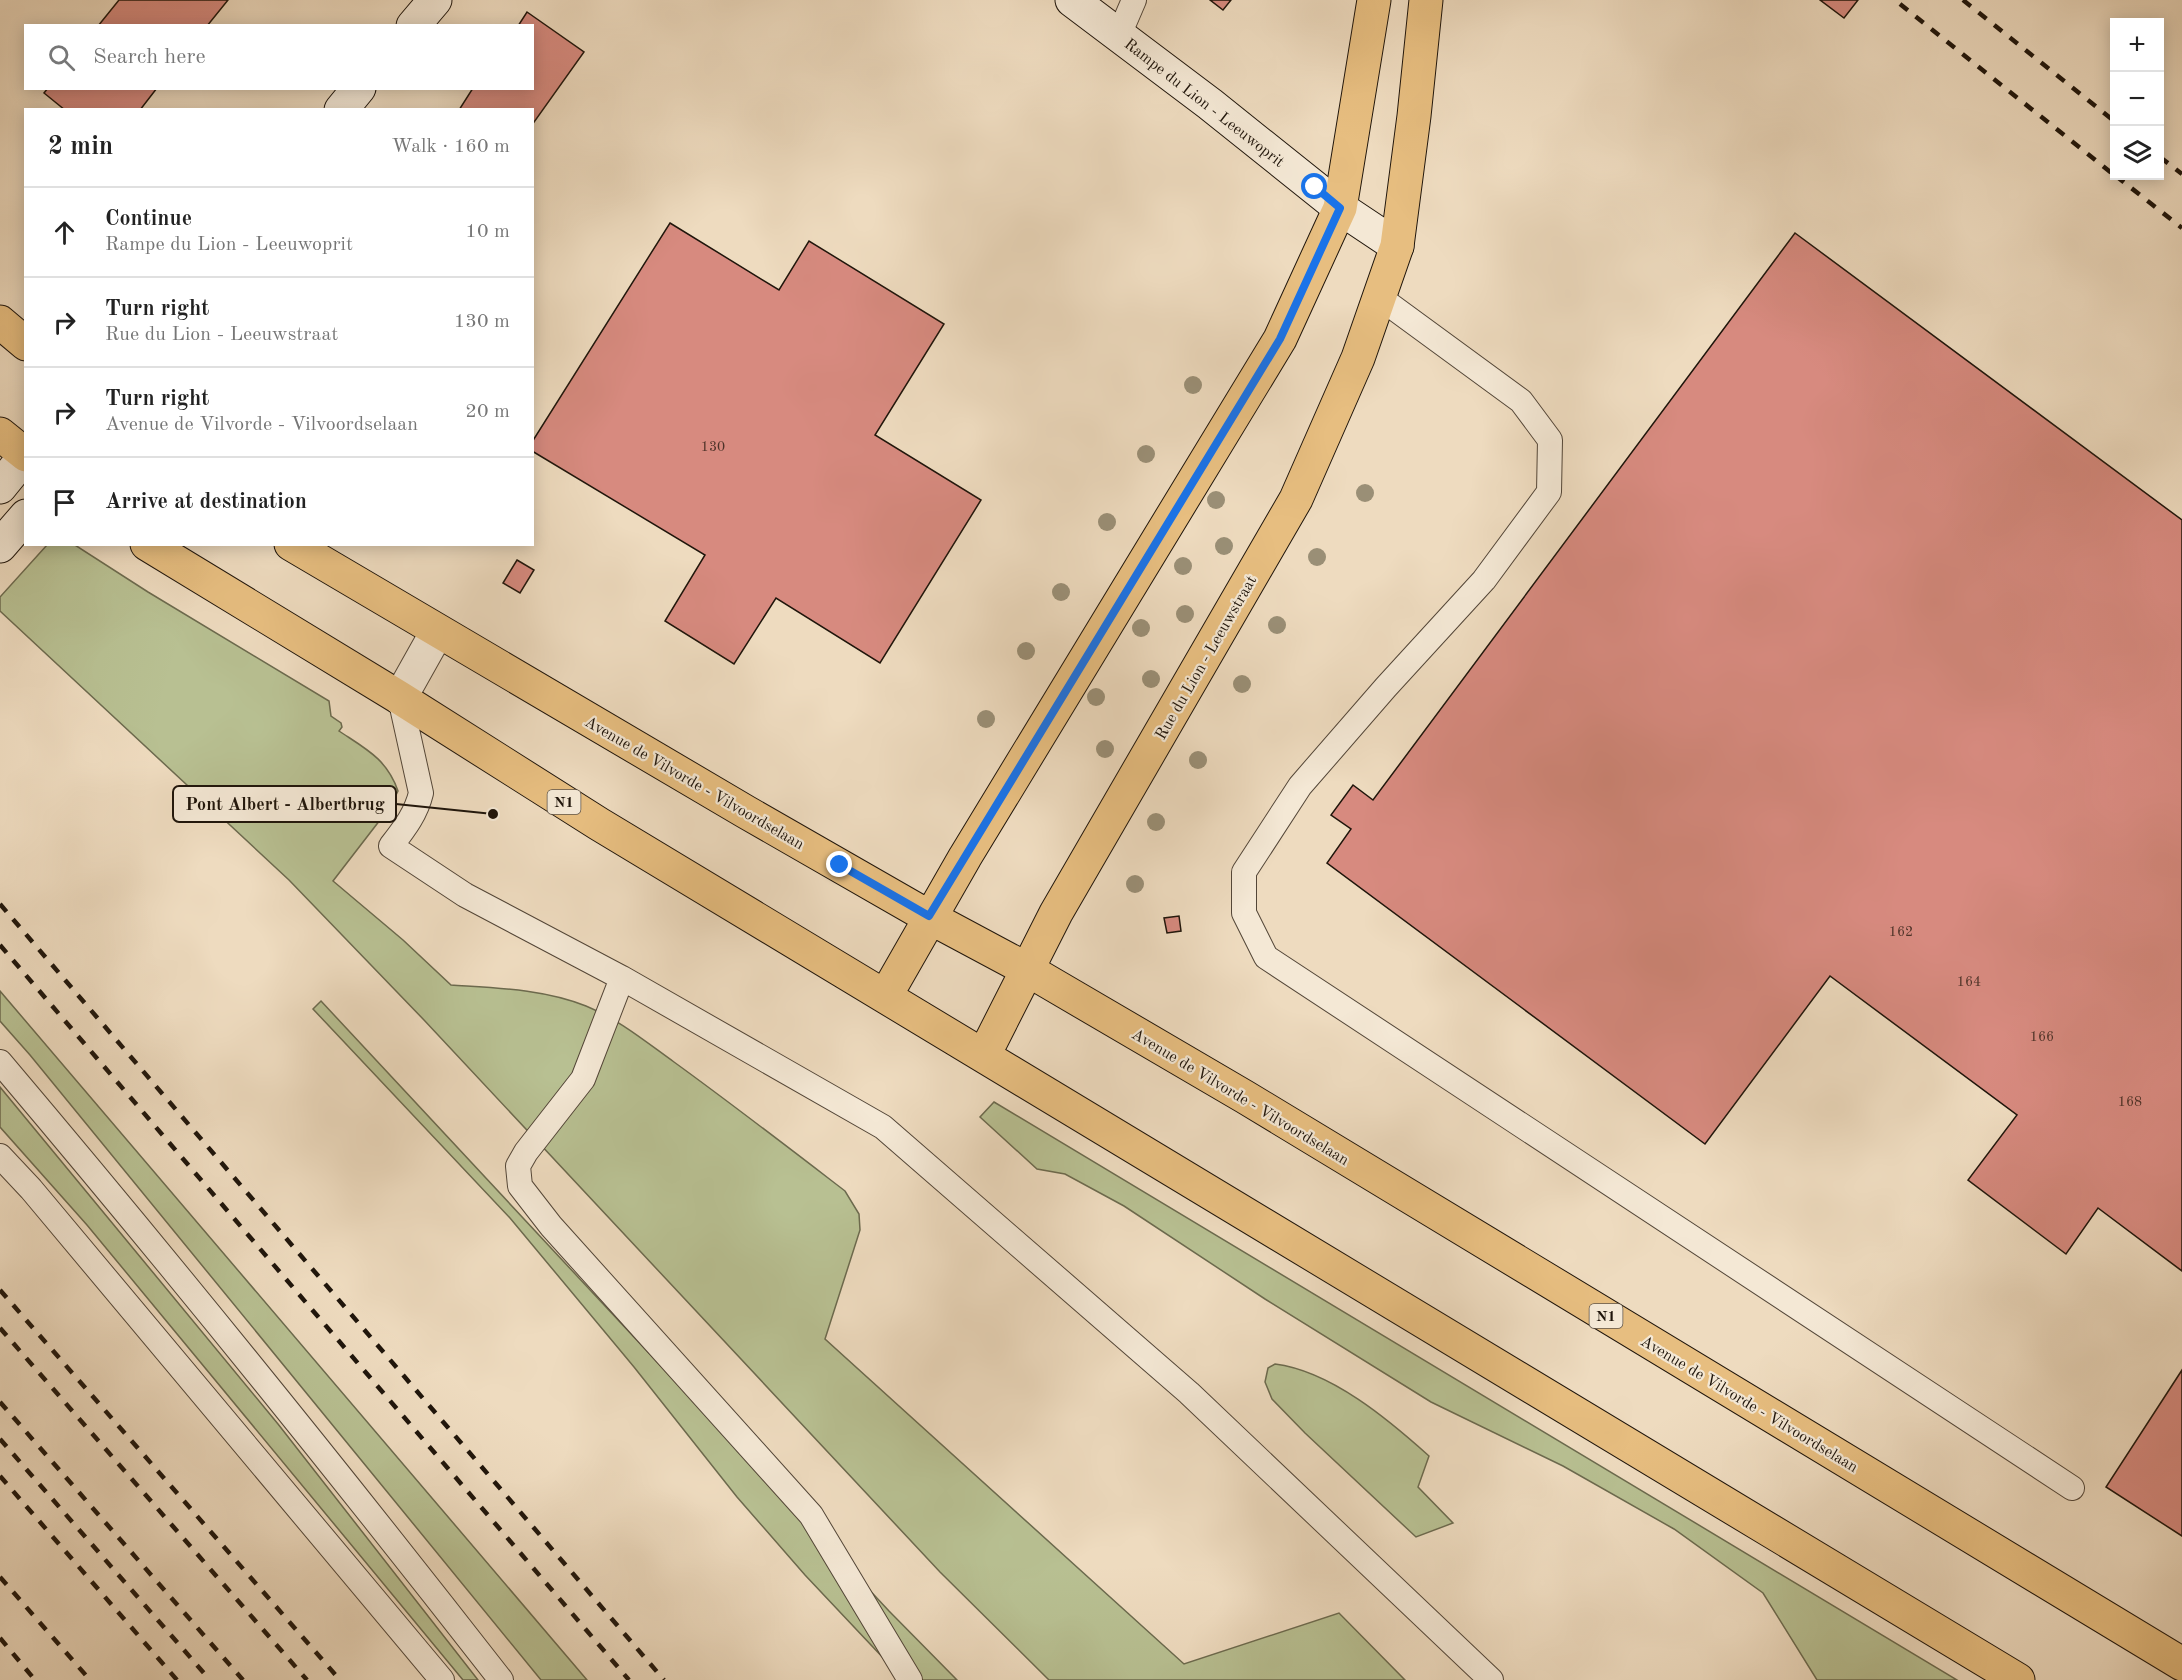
<!DOCTYPE html>
<meta charset="utf-8">
<style>
body{margin:0;font-family:"Old Standard TT",serif;background:#f2f2f2;color:#222}
.controls{position:absolute;right:18px;top:18px;display:grid;overflow:hidden;border-radius:0px;box-shadow:0 3px 15px #0003}
.controls button{width:54px;height:54px;display:grid;place-items:center;padding:0;border:0;border-bottom:2px solid #e0e0e0;background:#fff;color:#222;font:30px sans-serif}
.stop{position:absolute;width:18px;height:18px;margin:-14px;border:4px solid #1a73e8;border-radius:50%;background:#fff}
.stop.end{background:#1a73e8;border-color:#fff;box-shadow:0 2px 6px #0008}
.list{margin:0;padding:0;list-style:none}
h2{display:flex;justify-content:space-between;align-items:center;height:78px;margin:0;padding:0 24px;font-size:26px}
h2 small{font-size:20px;font-weight:400;color:#767676}
.list li{display:grid;grid-template-columns:39px 1fr auto;gap:18px;align-items:center;box-sizing:border-box;height:90px;padding:0 24px;border-top:2px solid #e0e0e0}
.list b{display:block;font-size:22px;white-space:nowrap}
.list p{margin:0;font-size:20px;white-space:nowrap;color:#767676}
.list em{font-size:20px;font-style:normal;color:#767676}
.icon{flex:none;width:33px;height:33px;fill:none;stroke:currentColor;stroke-width:2;stroke-linecap:round;stroke-linejoin:round}
.map{position:relative;flex:none;width:2182px;height:1680px;overflow:hidden}
.search{position:absolute;background:#fff;box-shadow:0 3px 15px #0003;left:24px;top:24px;width:510px;height:66px;display:flex;align-items:center;gap:15px;box-sizing:border-box;padding:0 21px;border-radius:0px;color:#767676;font-size:22px}
.panel{position:absolute;background:#fff;box-shadow:0 3px 15px #0003;left:24px;top:108px;width:510px;height:438px;border-radius:0px}
.map>svg:first-child{display:block}
.green{fill:#b8c092;stroke:#6c6a4e;stroke-width:1.5}
.building{fill:#d78a7f;stroke:#1f150b;stroke-width:1.5}
.lines{fill:none;stroke-linecap:round;stroke-linejoin:round}
.service-casing{stroke:#534638;stroke-width:26}
.minor-casing{stroke:#534638;stroke-width:35}
.secondary-casing{stroke:#1f150b;stroke-width:35}
.primary-casing{stroke:#1f150b;stroke-width:35}
.service{stroke:#f4e8d5;stroke-width:24}
.minor{stroke:#f4e8d5;stroke-width:33}
.secondary{stroke:#f4e8d5;stroke-width:33}
.primary{stroke:#e7be80;stroke-width:33}
.rail{stroke:#1f150b;stroke-width:4.5;stroke-dasharray:10 10;stroke-linecap:butt}
.tree{fill:#9a8f76}
.route{stroke:#1a73e8;stroke-width:8}
.labels{text-anchor:middle;stroke-width:4.5;stroke-linejoin:round;paint-order:stroke}
.number-label{font-size:14px;fill:#4d3228}
.shield{fill:#f4e8d5;stroke:#5f5448;stroke-width:1.5}
.shield-label{font-size:15px;font-weight:bold;fill:#1f150b}
.street-label{font-size:16px;fill:#1f150b;stroke:#f4e8d5}
.leader{fill:none;stroke:#1f150b;stroke-width:2}
.callout-dot{fill:#1f150b;stroke:#f4e8d5;stroke-width:2}
.callout{fill:#f4e8d5;stroke:#1f150b;stroke-width:2}
.callout-label{font-size:18px;text-anchor:middle;font-weight:bold;fill:#1f150b}
</style>
<div class="map">
<svg width="2182" height="1680" viewBox="0 0 2182 1680">
<rect width="100%" height="100%" fill="#eedbbf"/>
<filter id="stains"><feTurbulence type="fractalNoise" baseFrequency=".00333" numOctaves="4"/><feColorMatrix values="0 0 0 0 .2 0 0 0 0 .09 0 0 0 0 .02 0 0 0 .5 -.17"/></filter>
<radialGradient id="worn" r=".72"><stop offset=".6" stop-color="#630" stop-opacity="0"/><stop offset="1" stop-color="#630" stop-opacity=".3"/></radialGradient>
<path class="green" d="M47 545H75L148 592 329 701 331 716 341 723 342 727 339 731C366 749 387 759 398 791L390 807 333 881 403 940 451 985C496 988 543 989 586 1006 618 1019 646 1042 674 1062 732 1104 789 1148 845 1191L859 1214 860 1230 825 1339 1184 1664 1339 1613 1405 1680H1049L940 1572 424 1020 289 880 0 611V597Z
M0 991 587 1680H541L30 1055 0 1021Z
M321 1001 889 1611 957 1680H904L805 1575 737 1497 634 1367 510 1218 313 1009Z
M0 1087 278 1424 478 1680H463L87 1225 0 1127Z
M994 1102 1957 1680H1817L1763 1593 1674 1529 1563 1466 1431 1402 1265 1299 1124 1206 1065 1174 1037 1169 980 1117Z
M1275 1364C1331 1371 1389 1420 1429 1456L1418 1487 1453 1523 1416 1537 1305 1433 1272 1399 1265 1382 1268 1368Z"/>
<path class="building" d="M119 0H228L207 26H98Z
M1210 0H1231L1223 10Z
M1820 0H1858L1844 18Z
M527 12 584 52 532 125V110H459L473 88H532V26H518Z
M48 88H157L140 110H65L44 93Z
M670 223 779 290 809 241 944 324 875 435 981 500 880 663 776 598 734 664 665 621 705 555 532 451V442Z
M1795 233 2182 520V1271L2098 1208 2066 1254 1968 1180 2017 1115 1830 976 1705 1144 1327 863 1351 829 1331 815 1353 785 1373 800Z
M517 560 534 570 520 593 503 583Z
M1179 916 1181 931 1167 933 1164 918Z
M2182 1370V1536L2106 1487Z"/>
<g class="lines">
<g class="service-casing">
<path id="service" d="M1119 35 1134 0
M1379 297 1521 401 1550 440 1549 492 1484 580 1386 687 1300 786 1244 872V913L1266 957 2072 1488
M400 698 421 793C416 814 404 829 391 846L465 895 622 978 883 1127 1189 1393 1491 1680
M622 978 583 1079 526 1152 518 1166 520 1186 551 1226 811 1515 910 1680
M0 1062C171 1264 338 1471 501 1680
M0 1156 31 1189 442 1680"/>
</g>
<g class="minor-casing">
<path id="minor" d="M400 698 437 632"/>
</g>
<g class="secondary-casing">
<path id="secondary" d="M1072 0 1210 104 1340 208 1397 246
M413 26 435 0
M341 110 359 88
M0 487 26 455
M0 546 26 516"/>
</g>
<g class="primary-casing">
<path id="primary" d="M0 322 26 344
M0 434 26 455
M147 544 400 698 599 824 2018 1680
M291 544 746 812 929 917 1028 970 1245 1097 2182 1664
M886 995 965 857 1280 339 1340 208 1374 0
M984 1055 1056 913 1296 499 1358 358 1397 246 1414 116 1426 0"/>
</g>
<use href="#service" class="service"/>
<use href="#minor" class="minor"/>
<use href="#secondary" class="secondary"/>
<use href="#primary" class="primary"/>
<path class="rail" d="M1963 0 2114 121
M1900 4 2114 175
M2160 157 2182 174
M2116 176 2182 228
M0 904 664 1680
M0 945 629 1680
M0 1290 340 1680
M0 1328 307 1680
M0 1402 243 1680
M0 1439 210 1680
M0 1476 177 1680
M0 1577 90 1680
M0 1638 35 1680"/>
</g>
<g class="tree">
<circle cx="1193" cy="385" r="9"/>
<circle cx="1146" cy="454" r="9"/>
<circle cx="1365" cy="493" r="9"/>
<circle cx="1216" cy="500" r="9"/>
<circle cx="1107" cy="522" r="9"/>
<circle cx="1224" cy="546" r="9"/>
<circle cx="1317" cy="557" r="9"/>
<circle cx="1183" cy="566" r="9"/>
<circle cx="1061" cy="592" r="9"/>
<circle cx="1185" cy="614" r="9"/>
<circle cx="1277" cy="625" r="9"/>
<circle cx="1141" cy="628" r="9"/>
<circle cx="1026" cy="651" r="9"/>
<circle cx="1151" cy="679" r="9"/>
<circle cx="1242" cy="684" r="9"/>
<circle cx="1096" cy="697" r="9"/>
<circle cx="986" cy="719" r="9"/>
<circle cx="1105" cy="749" r="9"/>
<circle cx="1198" cy="760" r="9"/>
<circle cx="1156" cy="822" r="9"/>
<circle cx="1135" cy="884" r="9"/>
</g>
<g class="lines">
<path class="route" d="M840 865 929 916 1280 339 1340 208 1315 187"/>
</g>
<g class="labels">
<g class="number-label">
<text x="713" y="451">130</text>
<text x="1901" y="936">162</text>
<text x="1969" y="986">164</text>
<text x="2042" y="1041">166</text>
<text x="2130" y="1106">168</text>
</g>
<g class="shield">
<rect x="547.5" y="790" width="33" height="24" rx="4.5"/>
<rect x="1589.5" y="1304" width="33" height="24" rx="4.5"/>
</g>
<g class="shield-label">
<text x="564" y="807">N1</text>
<text x="1606" y="1321">N1</text>
</g>
<g class="street-label">
<text transform="translate(1205 102) rotate(38)" y="6">Rampe du Lion - Leeuwoprit</text>
<text transform="translate(1205 657) rotate(-60)" y="6">Rue du Lion - Leeuwstraat</text>
<text transform="translate(695 782) rotate(30)" y="6">Avenue de Vilvorde - Vilvoordselaan</text>
<text transform="translate(1241 1096) rotate(31)" y="6">Avenue de Vilvorde - Vilvoordselaan</text>
<text transform="translate(1750 1403) rotate(31)" y="6">Avenue de Vilvorde - Vilvoordselaan</text>
</g>
</g>
<path class="leader" d="M493 814L396 804"/>
<circle class="callout-dot" cx="493" cy="814" r="6"/>
<rect class="callout" x="173" y="786" width="223" height="36" rx="6"/>
<g class="callout-label">
<text x="285" y="810">Pont Albert - Albertbrug</text>
</g>
<rect width="100%" height="100%" filter="url(#stains)"/>
<rect width="100%" height="100%" fill="url(#worn)"/>
</svg>
<div class="controls">
<button>+</button>
<button>−</button>
<button><svg class="icon" aria-label="layers" viewBox="0 0 24 24"><path d="M12 4l9 5-9 5-9-5zM3 14l9 5 9-5"/></svg></button>
</div>
<div class="stop" style="left:1315px;top:187px"></div>
<div class="stop end" style="left:840px;top:865px"></div>
<div class="search"><svg class="icon" aria-label="search" viewBox="0 0 24 24"><circle cx="10" cy="10" r="6"/><path d="M15 15l6 6"/></svg>Search here</div>
<section class="panel">
<h2>2 min<small>Walk · 160 m</small></h2>
<ul class="list">
<li><svg class="icon" aria-label="ahead" viewBox="0 0 24 24"><path d="M12 20V5M6 11l6-6 6 6"/></svg><div><b>Continue</b><p>Rampe du Lion - Leeuwoprit</p></div><em>10 m</em></li>
<li><svg class="icon" aria-label="right" viewBox="0 0 24 24"><path d="M7 20v-9h11M14 6l5 5-5 5"/></svg><div><b>Turn right</b><p>Rue du Lion - Leeuwstraat</p></div><em>130 m</em></li>
<li><svg class="icon" aria-label="right" viewBox="0 0 24 24"><path d="M7 20v-9h11M14 6l5 5-5 5"/></svg><div><b>Turn right</b><p>Avenue de Vilvorde - Vilvoordselaan</p></div><em>20 m</em></li>
<li><svg class="icon" aria-label="arrive" viewBox="0 0 24 24"><path d="M6 21V4h12l-3 4 3 4H6"/></svg><div><b>Arrive at destination</b></div></li>
</ul>
</section>
</div>
